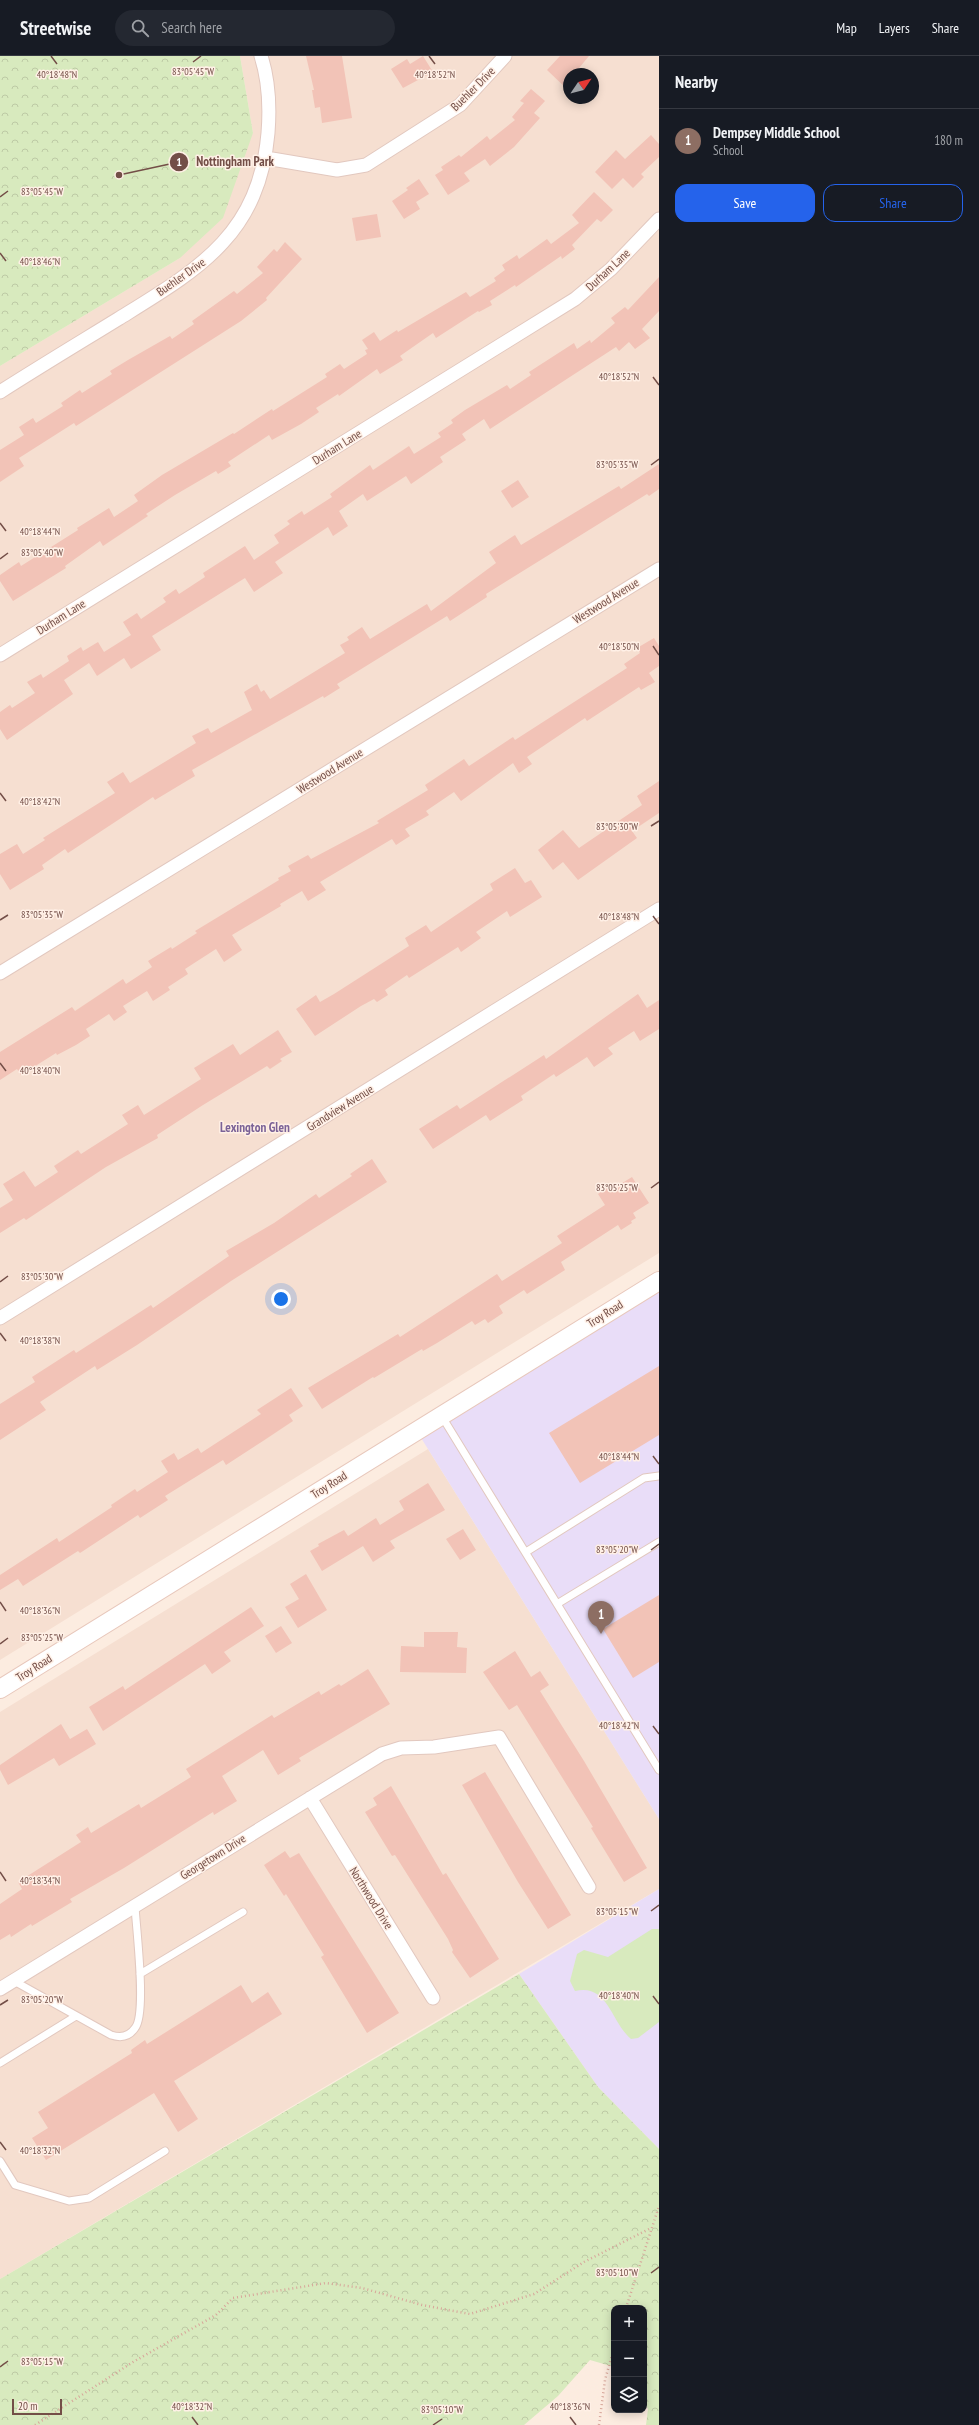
<!DOCTYPE html>
<meta charset="utf-8">
<style>
body{margin:0;font-family:"PT Sans Narrow",sans-serif;background:#242831;color:#f1f3f6}
.controls{position:absolute;right:12px;bottom:12px;display:grid;overflow:hidden;border-radius:8px;box-shadow:0 2px 10px #0003}
.controls button{width:36px;height:36px;display:grid;place-items:center;padding:0;border:0;border-bottom:1px solid #363941;background:#171b24;color:#f1f3f6;font:20px sans-serif}
.compass{position:absolute;left:563px;top:12px;width:36px;height:36px;border-radius:50%;background:#171b24;box-shadow:0 2px 10px #0003;rotate:55deg}
.scale{position:absolute;left:12px;bottom:10px;width:50px;box-sizing:border-box;padding-left:4px;border:2px solid #734e47;border-top:0;font-size:11px;line-height:14px;white-space:nowrap;color:#734e47;-webkit-text-stroke:3px #fff0e6;paint-order:stroke}
.you{position:absolute;left:281px;top:1243px;width:14px;height:14px;margin:-10px;border:3px solid #fff;border-radius:50%;background:#1a73e8;box-shadow:0 0 0 6px #1a73e833}
.badge{display:grid;place-items:center;width:26px;height:26px;border-radius:50%;background:#2563eb;color:#fff;font-size:13px;font-weight:700}
.pin{position:absolute;translate:-50% -33px;filter:drop-shadow(0 1px 2px #0008)}
.pin::after{content:'';position:absolute;top:21px;width:14px;height:12px;background:inherit;clip-path:polygon(0 0,100% 0,50% 100%)}
.list{margin:0;padding:0;list-style:none}
h2{display:flex;justify-content:space-between;align-items:center;height:52px;margin:0;padding:0 16px;font-size:17px}
h2 small{font-size:13px;font-weight:400;color:#9ea1a6}
.list li{display:grid;grid-template-columns:26px 1fr auto;gap:12px;align-items:center;box-sizing:border-box;height:64px;padding:0 16px;border-top:1px solid #363941}
.list b{display:block;font-size:15px;white-space:nowrap}
.list p{margin:0;font-size:13px;white-space:nowrap;color:#9ea1a6}
.list em{font-size:13px;font-style:normal;color:#9ea1a6}
.actions{display:flex;gap:8px;padding:12px 16px}
.actions a{flex:1;padding:9px 0;border:1px solid #2563eb;border-radius:12px;text-align:center;font-size:14px;color:#2563eb}
.actions .main{background:#2563eb;color:#fff}
.icon{flex:none;width:22px;height:22px;fill:none;stroke:currentColor;stroke-width:2;stroke-linecap:round;stroke-linejoin:round}
.map{position:relative;flex:none;width:659px;height:2369px;overflow:hidden}
header{display:flex;align-items:center;gap:24px;box-sizing:border-box;height:56px;padding:0 20px;background:#171b24;border-bottom:1px solid #363941}
header strong{font-size:19px}
nav{display:flex;gap:22px;margin-inline-start:auto;font-size:14px}
.search{width:280px;height:36px;background:#242831;display:flex;align-items:center;gap:10px;box-sizing:border-box;padding:0 14px;border-radius:22px;color:#9ea1a6;font-size:15px}
main{display:flex}
aside{flex:1;background:#171b24}
.map>svg:first-child{display:block}
.residential{fill:#f6dfd1;fill-rule:evenodd}
.education{fill:#e9ddf8}
.forest{fill:url(#forest-crowns)}
.garden{fill:#d8eabe}
.building{fill:#f2c3b7}
.lines{fill:none;stroke-linecap:round;stroke-linejoin:round}
.lane-casing{stroke:#e2c8bf;stroke-width:9}
.street-casing{stroke:#e2c8bf;stroke-width:15}
.secondary-casing{stroke:#e8c8bc;stroke-width:20}
.path{stroke:#d7a69a;stroke-width:2.5;stroke-dasharray:1 3;stroke-linecap:butt}
.lane{stroke:#fff;stroke-width:7}
.street{stroke:#fff;stroke-width:13}
.secondary{stroke:#fff;stroke-width:18}
.ticks{fill:none;stroke:#734e47;stroke-width:1.5}
.labels{text-anchor:middle;stroke-width:3;stroke-linejoin:round;paint-order:stroke}
.street-label{font-size:12px;fill:#734e47;stroke:#fff0e6}
.neighbourhood-label{font-size:13px;font-weight:bold;fill:#7b6297;stroke:#fff0e6}
.ticks-label{font-size:10px;text-anchor:middle;fill:#734e47;stroke:#fff0e6;stroke-width:3;stroke-linejoin:round;paint-order:stroke}
.leader{fill:none;stroke:#734e47;stroke-width:1.5}
.callout-dot{fill:#734e47;stroke:#fff0e6;stroke-width:1.5}
.mark-label{font-size:12px;text-anchor:middle;font-weight:bold;fill:#fff}
.callout-label{font-size:13px;text-anchor:middle;font-weight:bold;fill:#734e47;stroke:#fff0e6;stroke-width:3;stroke-linejoin:round;paint-order:stroke}
</style>
<header>
<strong>Streetwise</strong>
<div class="search"><svg class="icon" aria-label="search" viewBox="0 0 24 24"><circle cx="10" cy="10" r="6"/><path d="M15 15l6 6"/></svg>Search here</div>
<nav><a>Map</a><a>Layers</a><a>Share</a></nav>
</header>
<main>
<div class="map">
<svg width="659" height="2369" viewBox="0 0 659 2369">
<defs>
<pattern id="forest-crowns" width="20" height="18" patternUnits="userSpaceOnUse"><rect width="20" height="18" fill="#d8eabe"/><path d="M2 6a3 3 0 1 1 6 0M12 15a3 3 0 1 1 6 0" fill="none" stroke="#bdcaa5"/></pattern>
</defs>
<rect width="100%" height="100%" fill="#fcece0"/>
<path class="residential" d="M240 0H659V1197L0 1604V310L180 202 253 77ZM569 18H593V42H569Z
M428 1393 659 1763V1833L0 2223V1656Z"/>
<path class="education" d="M659 1230V1763L418 1377Z
M659 1833V2093L598 2031 519 1918Z"/>
<path class="forest" d="M0 0H240L253 77 223 162 180 202 0 310Z
M519 1918 598 2031 659 2093V2369H646L648 2353 644 2345V2252H614V2311L590 2304 558 2340 524 2369H0V2223Z"/>
<path class="garden" d="M652 1873H659V1966L638 1982 631 1983C611 1966 608 1927 575 1935L570 1925 577 1898 584 1894 608 1901Z"/>
<path class="building" d="M306 0H342L352 62 322 67 320 51 315 52 312 34H314Z
M423 0 433 16 403 32 391 13 407 3 410 8Z
M560 0H589L574 18H569V35L547 14Z
M531 33 545 45 534 57 540 62 514 91 490 110 485 103 464 117 470 125 448 139 435 119 443 114 441 111 459 99 461 101 487 80 490 84 515 64 512 61 524 47 520 45Z
M651 79 659 88V101L641 118 644 121 633 132 623 122 612 133 595 116 616 94 625 103Z
M419 123 429 138 416 146 420 153 404 163 392 145 408 134 406 132Z
M594 136 613 154 601 166 597 163 572 189 575 193 562 203 561 200 516 231 515 229 490 245 492 249 479 256 478 255 436 282 433 277 400 300 403 304 380 318 377 313 339 340 338 338 316 352 319 356 301 368 272 384 269 379 228 406 231 410 218 418 216 415 175 439 146 458 148 460 103 490 100 485 65 510 66 512 13 545 0 525V519L19 506 21 510 78 474 77 472 109 452 114 461 138 445 134 439 162 419 233 377 234 378 272 353 273 355 327 321 325 318 340 308 344 313 367 298 365 294 368 293 362 284 374 276 380 285 397 274 398 276 466 236 470 241 496 225 494 222 505 214 502 209 517 199 519 203 547 183 551 188 579 167 572 159Z
M377 158 381 181 356 185 352 162Z
M285 186 302 203 266 242 267 244 241 265 76 370 74 367 19 402 24 410 0 426V394L24 379 19 371 33 362 36 367 63 350 61 347 80 334 82 337 112 318 110 315 128 304 170 280 172 283 194 268 192 265 234 235 237 238 263 217 257 211 274 193 277 196Z
M659 221V255L642 273 650 282 635 293 629 286 619 295 616 291 490 373 484 363 462 378 466 384 440 401 443 406 411 428 406 420 367 445 363 438 339 455 348 470 333 480 328 471 275 506 283 517 254 536 245 522 152 580 161 594 131 613 124 602 97 620 89 607 64 624 73 638 7 684 0 673V656L10 649 12 652 35 637 27 626 41 618 43 622 69 605 67 600 81 591 83 595 98 586 104 596 131 579 123 566 137 557 141 563 166 546 163 542 176 533 179 538 205 521 203 517 245 490 254 504 279 487 274 479 290 468 287 465 302 455 304 459 332 441 330 438 370 409 373 414 409 390 414 398 441 381 438 377 453 367 451 364 465 354 507 329 510 333 531 319 529 316 574 287 577 293 590 284 591 287 615 267 611 262 625 251 628 254Z
M659 408V433L649 440 647 438 486 538 487 541 450 565 447 560 337 628 340 632 324 642 323 640 192 714 195 720 155 744 153 741 68 797 65 793 42 809 44 813 10 834 0 818V798L17 788 23 798 45 784 43 782 115 737 107 726 123 716 130 727 196 687 192 680 208 672 211 677 252 654 244 636 257 628 261 636 264 634 270 643 345 597 340 589 349 584 347 581 362 571 370 583 427 548 431 555 496 507 489 496 515 479 521 489 619 430 621 433Z
M518 424 529 441 512 452 501 435Z
M654 582 659 590V610L649 617 655 626 641 634 639 631 587 665 585 662 527 701 532 708 519 717 513 707 461 745 454 736 426 755 429 759 405 773 410 780 396 789 392 783 320 826 326 834 308 845 302 835 280 848 281 850 232 879 242 894 224 906 216 893 185 913 188 918 168 931 170 934 153 945 147 935 123 950 127 956 114 965 109 958 86 973 90 980 76 989 57 999 56 997 21 1019 17 1013 0 1024V996L72 951 75 955 123 923 126 928 152 911 148 905 171 891 172 893 197 877 195 875 279 824 278 822 291 815 288 810 308 799 311 803 379 767 377 765 428 734 425 729 464 703 469 710 513 681 515 684 627 612 624 608 640 597 637 592Z
M659 725V757L632 775 637 782 578 824 563 806 553 814 538 794 563 774 579 792 642 749 637 740Z
M515 812 525 827 531 824 542 841 510 861 507 855 476 876 481 882 461 896 458 891 409 922 407 919 385 934 388 939 377 946 374 943 361 950 315 980 296 953 316 939 320 946 334 938 409 890 405 882 426 869 431 876 493 834 490 828Z
M638 938 647 952 659 944V973L640 985 634 975 608 992 613 998 594 1011 587 1001 556 1021 554 1018 521 1040 523 1044 490 1065 486 1059 433 1093 419 1073 457 1049 460 1053 544 999 546 1003Z
M278 974 292 996 280 1003 282 1005 270 1013 267 1010 203 1049 157 1079 158 1082 106 1111 26 1164 24 1162 0 1177V1152L13 1144 3 1128 24 1115 35 1131 58 1116 54 1110 78 1094 81 1098 128 1068 122 1059 138 1049 144 1059 201 1023 194 1012 233 988 240 999Z
M372 1103 387 1126 231 1225 137 1289 97 1314 95 1310 40 1346 46 1354 0 1384V1348L35 1326 32 1321 74 1294 76 1297 151 1249 153 1252 229 1200 226 1195 274 1167 316 1138 319 1142 352 1120 350 1118Z
M632 1121 649 1147 633 1157 636 1162 631 1165 632 1167 621 1174 618 1169 561 1206 565 1214 527 1238 524 1234 499 1250 503 1257 488 1267 485 1263 475 1269 472 1265 437 1287 423 1295 422 1293 374 1322 373 1321 322 1353 308 1332 398 1278 400 1281 497 1218 502 1225 562 1187 557 1180 605 1149 598 1138 609 1131 611 1134Z
M659 1310V1379L580 1427 549 1377Z
M291 1332 303 1350 289 1359 293 1365 263 1385 226 1409 223 1404 165 1440 168 1444 140 1462 138 1459 80 1497 78 1495 23 1530 18 1523 0 1534V1519L57 1482 59 1486 112 1451 111 1449 135 1433 137 1436 168 1416 161 1405 174 1397 178 1404 198 1392 201 1397 261 1358 257 1354Z
M428 1427 445 1454 390 1485 395 1492 373 1506 363 1490 322 1515 310 1495 319 1490 318 1488 344 1474 348 1480 376 1462 380 1469 404 1454 399 1445Z
M463 1473 476 1494 460 1504 446 1483Z
M306 1518 327 1554 298 1572 285 1551 299 1543 290 1528Z
M659 1539V1606L633 1622 603 1573Z
M251 1551 264 1570 224 1596 231 1605 212 1618 205 1608 103 1675 89 1651 123 1630 125 1634Z
M281 1570 292 1587 276 1597 265 1580Z
M424 1576H458L457 1591 467 1592 466 1617 400 1616 401 1590 424 1591Z
M515 1595 531 1621 540 1615 549 1629 540 1635 584 1705 647 1812 624 1826 591 1772 593 1771 517 1649 509 1654 483 1616Z
M368 1613 390 1648 299 1702 301 1705 278 1719 263 1694 222 1720 237 1745 214 1759 213 1756 124 1812 70 1843 72 1846 32 1870 31 1868 11 1881 10 1878 0 1884V1848L22 1833 18 1826 81 1786 76 1779 88 1771 91 1777 139 1748 141 1752 191 1721 186 1713 272 1659 274 1662 319 1635 321 1639 339 1628 341 1630Z
M61 1668 70 1683 87 1673 96 1688 59 1710 54 1702 8 1729 0 1714V1709Z
M485 1716 571 1859 548 1873 518 1826 462 1729Z
M391 1730 443 1819 446 1817 499 1903 470 1922 452 1896 453 1894 448 1883 395 1799 392 1800 365 1756 377 1749 373 1742Z
M285 1795 290 1802 299 1797 399 1957 367 1977 321 1901 324 1899 286 1838 284 1840 264 1809Z
M241 1929 252 1947 268 1936 282 1958 174 2025 198 2063 178 2076 154 2037 46 2104 32 2082 48 2072 38 2056 132 1997 131 1994 145 1984 147 1988Z"/>
<g class="lines">
<g class="lane-casing">
<path id="lane" d="M441 1359 659 1714
M526 1496 644 1422 659 1420
M557 1548 659 1486
M140 1918 243 1856
M14 1925 111 1979C120 1982 129 1981 135 1972 147 1958 136 1871 135 1850
M0 2007 76 1960
M0 2105 15 2129 69 2145 89 2142 165 2095"/>
</g>
<g class="street-casing">
<path id="street" d="M266 102 337 114 366 109 460 49 505 0
M0 336C39 311 79 287 118 263 197 214 259 180 268 77 270 52 269 25 261 0
M0 599 575 243 611 213 659 163
M0 917 659 513
M0 1262 659 853
M310 1742 433 1942
M0 1933 382 1698 401 1692 434 1691 499 1681 589 1831"/>
</g>
<g class="secondary-casing">
<path id="secondary" d="M0 1633 659 1225"/>
</g>
<path class="path" d="M626 2252 659 2150
M35 2369 133 2306 216 2259 233 2242 326 2227 362 2232 422 2249 470 2258 534 2238 584 2206 651 2172
M599 2369 605 2324 614 2292"/>
<use href="#lane" class="lane"/>
<use href="#street" class="street"/>
<use href="#secondary" class="secondary"/>
</g>
<path class="ticks" d="M51 0 57 8M429 0 435 8M193 6 201 0M0 141 8 135M0 197 6 205M653 321 659 329M651 409 659 403M0 467 6 475M0 503 8 497M653 590 659 599M0 737 6 745M651 770 659 765M653 860 659 868M0 864 8 859M0 1007 6 1015M651 1132 659 1126M0 1226 8 1220M0 1277 6 1285M653 1400 659 1408M651 1494 659 1488M0 1546 6 1555M0 1588 8 1582M653 1670 659 1678M0 1816 6 1825M651 1855 659 1849M653 1940 659 1948M0 1949 8 1944M0 2086 6 2094M651 2217 659 2211M0 2311 8 2305M192 2361 198 2369M570 2361 576 2369M433 2369 442 2363"/>
<g class="labels">
<g class="street-label">
<text transform="translate(473 33) rotate(-45)" y="4">Buehler Drive</text>
<text transform="translate(608 214) rotate(-43)" y="4">Durham Lane</text>
<text transform="translate(181 221) rotate(-35)" y="4">Buehler Drive</text>
<text transform="translate(337 391) rotate(-32)" y="4">Durham Lane</text>
<text transform="translate(606 545) rotate(-32)" y="4">Westwood Avenue</text>
<text transform="translate(61 561) rotate(-32)" y="4">Durham Lane</text>
<text transform="translate(330 715) rotate(-32)" y="4">Westwood Avenue</text>
<text transform="translate(340 1052) rotate(-32)" y="4">Grandview Avenue</text>
<text transform="translate(605 1258) rotate(-32)" y="4">Troy Road</text>
<text transform="translate(329 1429) rotate(-32)" y="4">Troy Road</text>
<text transform="translate(34 1612) rotate(-32)" y="4">Troy Road</text>
<text transform="translate(213 1801) rotate(-32)" y="4">Georgetown Drive</text>
<text transform="translate(371 1842) rotate(58)" y="4">Northwood Drive</text>
</g>
<g class="neighbourhood-label">
<text x="255" y="1076">Lexington Glen</text>
</g>
</g>
<g class="ticks-label">
<text x="193" y="19">83°05'45"W</text>
<text x="57" y="22">40°18'48"N</text>
<text x="435" y="22">40°18'52"N</text>
<text x="42" y="139">83°05'45"W</text>
<text x="40" y="209">40°18'46"N</text>
<text x="619" y="324">40°18'52"N</text>
<text x="617" y="412">83°05'35"W</text>
<text x="40" y="479">40°18'44"N</text>
<text x="42" y="500">83°05'40"W</text>
<text x="619" y="594">40°18'50"N</text>
<text x="40" y="749">40°18'42"N</text>
<text x="617" y="774">83°05'30"W</text>
<text x="42" y="862">83°05'35"W</text>
<text x="619" y="864">40°18'48"N</text>
<text x="40" y="1018">40°18'40"N</text>
<text x="617" y="1135">83°05'25"W</text>
<text x="42" y="1224">83°05'30"W</text>
<text x="40" y="1288">40°18'38"N</text>
<text x="619" y="1404">40°18'44"N</text>
<text x="617" y="1497">83°05'20"W</text>
<text x="40" y="1558">40°18'36"N</text>
<text x="42" y="1585">83°05'25"W</text>
<text x="619" y="1673">40°18'42"N</text>
<text x="40" y="1828">40°18'34"N</text>
<text x="617" y="1859">83°05'15"W</text>
<text x="619" y="1943">40°18'40"N</text>
<text x="42" y="1947">83°05'20"W</text>
<text x="40" y="2098">40°18'32"N</text>
<text x="617" y="2220">83°05'10"W</text>
<text x="42" y="2309">83°05'15"W</text>
<text x="192" y="2354">40°18'32"N</text>
<text x="570" y="2354">40°18'36"N</text>
<text x="442" y="2357">83°05'10"W</text>
</g>
<path class="leader" d="M119 119L179 106"/>
<g class="callout-dot">
<circle cx="119" cy="119" r="4"/>
<circle cx="179" cy="106" r="10"/>
</g>
<g class="mark-label">
<text x="179" y="110">1</text>
</g>
<g class="callout-label">
<text x="235" y="110">Nottingham Park</text>
</g>
</svg>
<div class="controls">
<button>+</button>
<button>−</button>
<button><svg class="icon" aria-label="layers" viewBox="0 0 24 24"><path d="M12 4l9 5-9 5-9-5zM3 14l9 5 9-5"/></svg></button>
</div>
<svg class="compass" viewBox="-18 -18 36 36"><path d="M0-13l5 13h-10z" fill="#e53935"/><path d="M0 13l5-13h-10z" fill="#9ea1a6"/></svg>
<div class="scale">20 m</div>
<div class="you"></div>
<div class="pin badge" style="left:601px;top:1578px;background:#8d6e63">1</div>
</div>
<aside>
<h2>Nearby<small></small></h2>
<ul class="list">
<li><span class="badge" style="background:#8d6e63">1</span><div><b>Dempsey Middle School</b><p>School</p></div><em>180 m</em></li>
</ul>
<div class="actions"><a class="main">Save</a><a>Share</a></div>
</aside>
</main>
